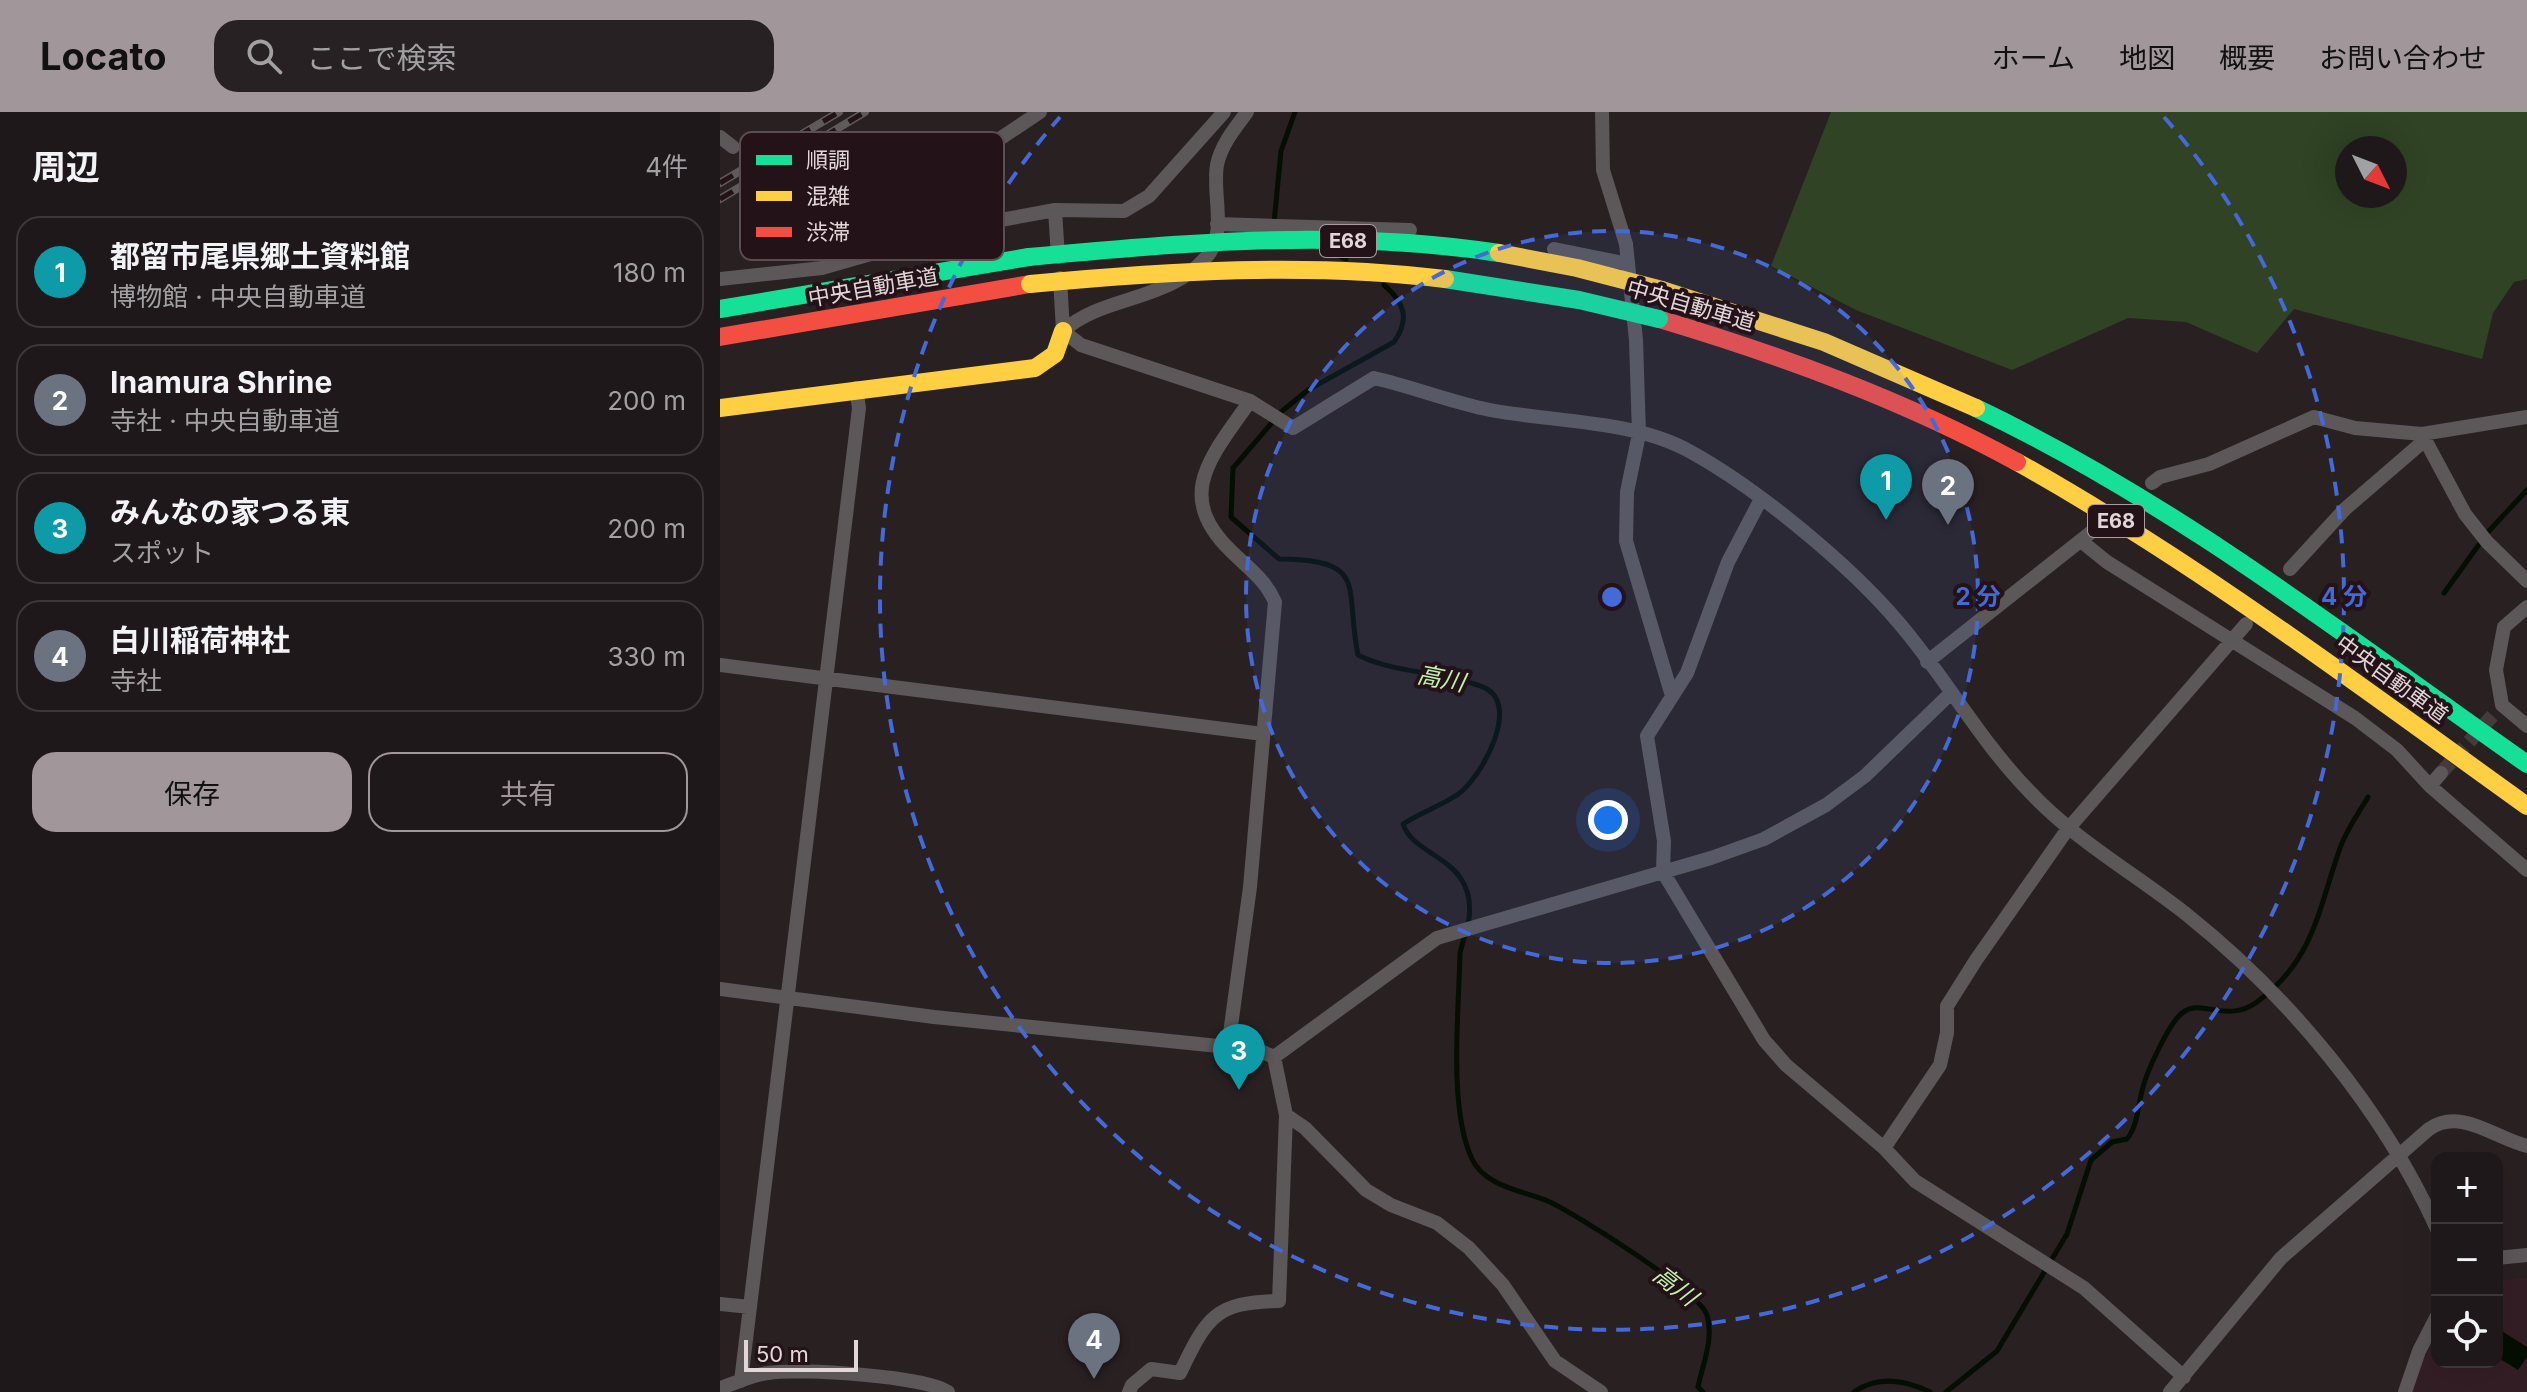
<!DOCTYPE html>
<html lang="ja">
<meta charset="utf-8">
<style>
body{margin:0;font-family:Inter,"Noto Sans JP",sans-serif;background:#272123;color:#f1f3f6}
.controls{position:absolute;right:24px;bottom:24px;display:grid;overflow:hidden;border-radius:16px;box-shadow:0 8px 32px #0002}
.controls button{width:72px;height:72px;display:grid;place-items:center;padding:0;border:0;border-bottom:2px solid #3c3739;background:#1f181a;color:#f1f3f6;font:40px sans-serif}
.compass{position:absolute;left:1615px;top:24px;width:72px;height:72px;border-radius:50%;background:#1f181a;box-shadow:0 8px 32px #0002;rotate:132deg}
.scale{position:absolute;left:24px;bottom:20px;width:114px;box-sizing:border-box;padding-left:8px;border:4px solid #e2d6d9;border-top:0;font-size:22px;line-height:28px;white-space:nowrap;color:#e2d6d9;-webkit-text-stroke:6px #231218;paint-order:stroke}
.you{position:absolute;left:888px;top:708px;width:28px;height:28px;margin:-20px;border:6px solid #fff;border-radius:50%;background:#1a73e8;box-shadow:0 0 0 12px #1a73e833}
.badge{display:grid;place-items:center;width:52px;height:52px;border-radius:50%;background:#a19699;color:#fff;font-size:26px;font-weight:700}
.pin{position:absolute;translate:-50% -66px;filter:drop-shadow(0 2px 4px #0008)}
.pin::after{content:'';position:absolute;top:42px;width:28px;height:24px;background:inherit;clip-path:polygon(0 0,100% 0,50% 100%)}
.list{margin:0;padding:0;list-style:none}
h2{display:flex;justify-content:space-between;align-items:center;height:104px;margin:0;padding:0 32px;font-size:34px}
h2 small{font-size:26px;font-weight:400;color:#a1a0a2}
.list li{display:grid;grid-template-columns:52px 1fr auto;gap:24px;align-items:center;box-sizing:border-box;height:112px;margin:0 16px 16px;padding:0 16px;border:2px solid #3c3739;border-radius:24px}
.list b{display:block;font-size:30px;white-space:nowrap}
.list p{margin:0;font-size:26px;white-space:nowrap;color:#a1a0a2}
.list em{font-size:26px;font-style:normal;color:#a1a0a2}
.actions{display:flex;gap:16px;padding:24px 32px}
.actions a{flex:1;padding:18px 0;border:2px solid #a19699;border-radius:24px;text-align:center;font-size:28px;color:#a19699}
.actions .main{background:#a19699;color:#111}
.icon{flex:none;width:44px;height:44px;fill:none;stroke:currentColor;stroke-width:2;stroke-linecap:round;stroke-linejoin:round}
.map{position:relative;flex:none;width:1807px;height:1280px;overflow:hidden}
header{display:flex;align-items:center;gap:48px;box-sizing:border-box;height:112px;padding:0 40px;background:#a19699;color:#111}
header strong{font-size:38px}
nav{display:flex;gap:44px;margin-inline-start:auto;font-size:28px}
.search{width:560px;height:72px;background:#272123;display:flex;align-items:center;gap:20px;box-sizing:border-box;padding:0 28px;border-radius:24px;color:#a1a0a2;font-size:30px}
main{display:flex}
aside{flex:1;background:#1f181a}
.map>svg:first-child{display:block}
.built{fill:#341e25}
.green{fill:#304324;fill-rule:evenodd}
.water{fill:#040e03}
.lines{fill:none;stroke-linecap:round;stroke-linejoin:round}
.stream{stroke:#040e03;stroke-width:5}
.street-tunnel{stroke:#453b3d;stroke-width:14;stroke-dasharray:14 7;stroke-linecap:butt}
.street{stroke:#5c5758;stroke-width:14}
.fast{stroke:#16e098;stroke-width:18}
.slow{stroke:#ffcf43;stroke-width:18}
.jam{stroke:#f24e42;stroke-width:18}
.rail-casing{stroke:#5f5b5c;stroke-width:8}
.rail{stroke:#231218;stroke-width:5;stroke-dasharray:15;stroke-linecap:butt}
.fast-bridge{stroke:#16e098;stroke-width:18}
.slow-bridge{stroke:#ffcf43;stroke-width:18}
.ring{fill:none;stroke:#4469d8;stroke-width:4;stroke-dasharray:14 10}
.labels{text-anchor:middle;stroke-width:8;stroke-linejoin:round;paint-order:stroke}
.shield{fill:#231218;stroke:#a99b9f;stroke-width:2}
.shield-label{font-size:20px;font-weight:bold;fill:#e2d6d9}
.street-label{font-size:22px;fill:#e2d6d9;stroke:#231218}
.water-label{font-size:24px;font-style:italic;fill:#c3f1aa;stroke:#231218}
.key{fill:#231218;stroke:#5c4d52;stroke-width:2}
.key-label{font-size:22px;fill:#e2d6d9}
.centre{fill:#4469d8;stroke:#231218;stroke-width:4}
.ring-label{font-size:24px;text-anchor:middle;font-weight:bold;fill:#4469d8;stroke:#231218;stroke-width:8;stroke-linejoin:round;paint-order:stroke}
</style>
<header>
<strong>Locato</strong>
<div class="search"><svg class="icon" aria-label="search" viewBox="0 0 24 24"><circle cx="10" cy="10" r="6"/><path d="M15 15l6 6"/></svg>ここで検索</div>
<nav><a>ホーム</a><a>地図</a><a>概要</a><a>お問い合わせ</a></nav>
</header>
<main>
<aside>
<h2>周辺<small>4件</small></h2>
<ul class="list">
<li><span class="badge" style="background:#0f9aa8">1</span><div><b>都留市尾県郷土資料館</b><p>博物館 · 中央自動車道</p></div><em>180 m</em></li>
<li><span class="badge" style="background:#6b7280">2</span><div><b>Inamura Shrine</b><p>寺社 · 中央自動車道</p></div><em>200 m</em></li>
<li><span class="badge" style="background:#0f9aa8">3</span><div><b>みんなの家つる東</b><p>スポット</p></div><em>200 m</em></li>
<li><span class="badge" style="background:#6b7280">4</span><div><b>白川稲荷神社</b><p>寺社</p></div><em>330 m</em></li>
</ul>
<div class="actions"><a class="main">保存</a><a>共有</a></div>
</aside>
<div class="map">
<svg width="1807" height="1280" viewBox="0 0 1807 1280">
<rect width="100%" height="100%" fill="#292022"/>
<path class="built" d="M1807 1166V1280H1692L1697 1258 1717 1224V1250H1777V1168Z"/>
<path class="green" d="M1111 0H1807V167L1794 170 1773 201 1762 247 1574 197 1537 241 1466 210 1408 206 1292 258 1136 198 1051 154ZM1627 36H1675V84H1627Z"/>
<path class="water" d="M1777 1216 1807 1235V1245L1798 1258 1777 1245Z"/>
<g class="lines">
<path class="stream" d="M554 111 561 39 575 0
M606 138 626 147
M664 173C685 191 690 207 674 230L588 278 561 300 513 356 511 405 559 447C650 448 624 474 638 543 676 562 722 559 763 575 803 591 761 667 737 683 720 694 700 701 683 712 694 747 761 745 748 813
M1724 481 1768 420 1807 378
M745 822 740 841C739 898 728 996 752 1047 765 1075 805 1079 830 1090 857 1103 980 1180 987 1203 994 1227 983 1251 978 1275L983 1280
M1134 1280C1158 1263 1185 1268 1210 1280
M1226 1280 1277 1239 1347 1122 1371 1048 1392 1030 1407 1027C1418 1014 1418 992 1423 975 1427 959 1447 917 1458 905 1478 881 1504 914 1537 890 1593 849 1598 800 1619 739 1625 720 1638 702 1648 685"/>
<path class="street-tunnel" d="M1721 661 1775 601"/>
<path class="street" d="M882 0 883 58 906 132 916 228 919 322 907 380 906 429 952 584
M0 25 13 35
M27 45C85 94 125 117 201 125
M335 98 338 145
M497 112 690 118
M135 113 150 95 215 70 320 0
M834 137 908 152
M340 166 343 219 361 233 530 289 573 316 654 266C693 275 731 290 770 298 834 310 915 308 971 340 1038 377 1130 453 1179 511 1226 566 1260 629 1310 680 1356 729 1414 761 1466 802 1569 884 1663 997 1717 1117
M0 167 102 156 248 114 335 98 404 99 429 84 504 0
M343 219C384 182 449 191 488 143 507 120 492 81 497 53 501 33 515 16 527 0
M1702 322 1745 402 1767 430 1807 469
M1432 371 1440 365 1489 352 1594 305 1635 316 1702 322 1807 305
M1041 387 1008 450 967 561 927 624 944 729 943 760 1044 928 1066 953 1164 1036 1195 1069 1364 1176 1464 1265
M1361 429 1387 450 1635 606 1677 638 1710 674 1807 758
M1570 457 1625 397 1705 328
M1807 495 1784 515 1776 558 1782 593 1807 614
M1207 550 1374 418
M0 553 543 622
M1710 674 1721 661
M0 877 214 905 538 938 554 945 566 1003 559 1189C495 1190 487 1205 460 1261L431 1257 412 1273 409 1280
M508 936 530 775 555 490C545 467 528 456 511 439 453 383 492 344 530 289
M554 945 717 826 991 746 1044 727 1106 693 1145 664 1230 582
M566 1003 585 1016 646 1078 671 1093 717 1111 749 1136 783 1173 835 1249 881 1280
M1164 1036 1220 953 1227 921V894L1256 848 1347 718 1526 512
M1777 1146 1807 1143
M0 1192 30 1195
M21 1269 139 296 136 276
M0 1276C16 1271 32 1263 48 1261 78 1256 206 1264 228 1280
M1450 1280 1561 1146 1709 1017C1741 995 1774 1026 1807 1034
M1685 1280 1699 1239 1717 1204"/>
<path class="fast" d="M0 197 309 145
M1256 296C1454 390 1629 527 1807 652"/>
<path class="slow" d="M942 178 1104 230 1256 296
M0 296 315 256 335 242 343 219
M1297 350C1476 450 1641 575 1807 694"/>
<path class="jam" d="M939 207C1063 244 1183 288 1297 350
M0 225 310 172"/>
<g class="rail-casing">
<path id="rail" d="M0 71 119 0
M0 87 145 0"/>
</g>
<use href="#rail" class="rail"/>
<path class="fast-bridge" d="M309 145C465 130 623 117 779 141
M725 167 859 188 939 207"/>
<path class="slow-bridge" d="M779 141 857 156 942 178
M310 172C448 159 587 150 725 167"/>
</g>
<circle cx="892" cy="485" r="366" fill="#4469d8" fill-opacity=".12"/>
<g class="ring">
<circle cx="892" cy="485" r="366"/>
<path d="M1444 5A732 732 0 1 1 340 5"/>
</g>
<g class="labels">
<g class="shield">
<rect x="600" y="113" width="56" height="32" rx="6"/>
<rect x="1368" y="393" width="56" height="32" rx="6"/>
</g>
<g class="shield-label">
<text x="628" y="136">E68</text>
<text x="1396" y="416">E68</text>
</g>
<g class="street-label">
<text transform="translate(153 175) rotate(-10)" y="8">中央自動車道</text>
<text transform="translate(971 193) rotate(16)" y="8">中央自動車道</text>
<text transform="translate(1672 567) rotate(36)" y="8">中央自動車道</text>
</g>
<g class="water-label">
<text transform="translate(721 567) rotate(11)" y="8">高川</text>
<text transform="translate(955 1174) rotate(38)" y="8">高川</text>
</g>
</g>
<rect x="20" y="20" width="264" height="128" rx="12" class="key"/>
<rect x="36" y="43" width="36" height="10" fill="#16e098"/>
<rect x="36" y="79" width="36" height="10" fill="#ffcf43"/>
<rect x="36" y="115" width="36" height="10" fill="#f24e42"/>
<g class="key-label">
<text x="86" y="56">順調</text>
<text x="86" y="92">混雑</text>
<text x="86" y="128">渋滞</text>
</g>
<circle cx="892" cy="485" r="12" class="centre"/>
<g class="ring-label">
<text x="1258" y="493">2 分</text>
<text x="1624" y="493">4 分</text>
</g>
</svg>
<div class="controls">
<button>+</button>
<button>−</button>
<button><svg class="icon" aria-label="locate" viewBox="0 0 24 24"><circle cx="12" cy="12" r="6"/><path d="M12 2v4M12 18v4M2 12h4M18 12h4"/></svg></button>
</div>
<svg class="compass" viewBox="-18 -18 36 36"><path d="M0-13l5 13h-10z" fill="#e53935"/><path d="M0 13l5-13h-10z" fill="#a1a0a2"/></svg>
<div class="scale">50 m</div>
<div class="you"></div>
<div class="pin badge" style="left:1166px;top:408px;background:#0f9aa8">1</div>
<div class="pin badge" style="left:1228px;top:413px;background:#6b7280">2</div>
<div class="pin badge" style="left:519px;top:978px;background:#0f9aa8">3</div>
<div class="pin badge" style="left:374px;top:1267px;background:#6b7280">4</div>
</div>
</main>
